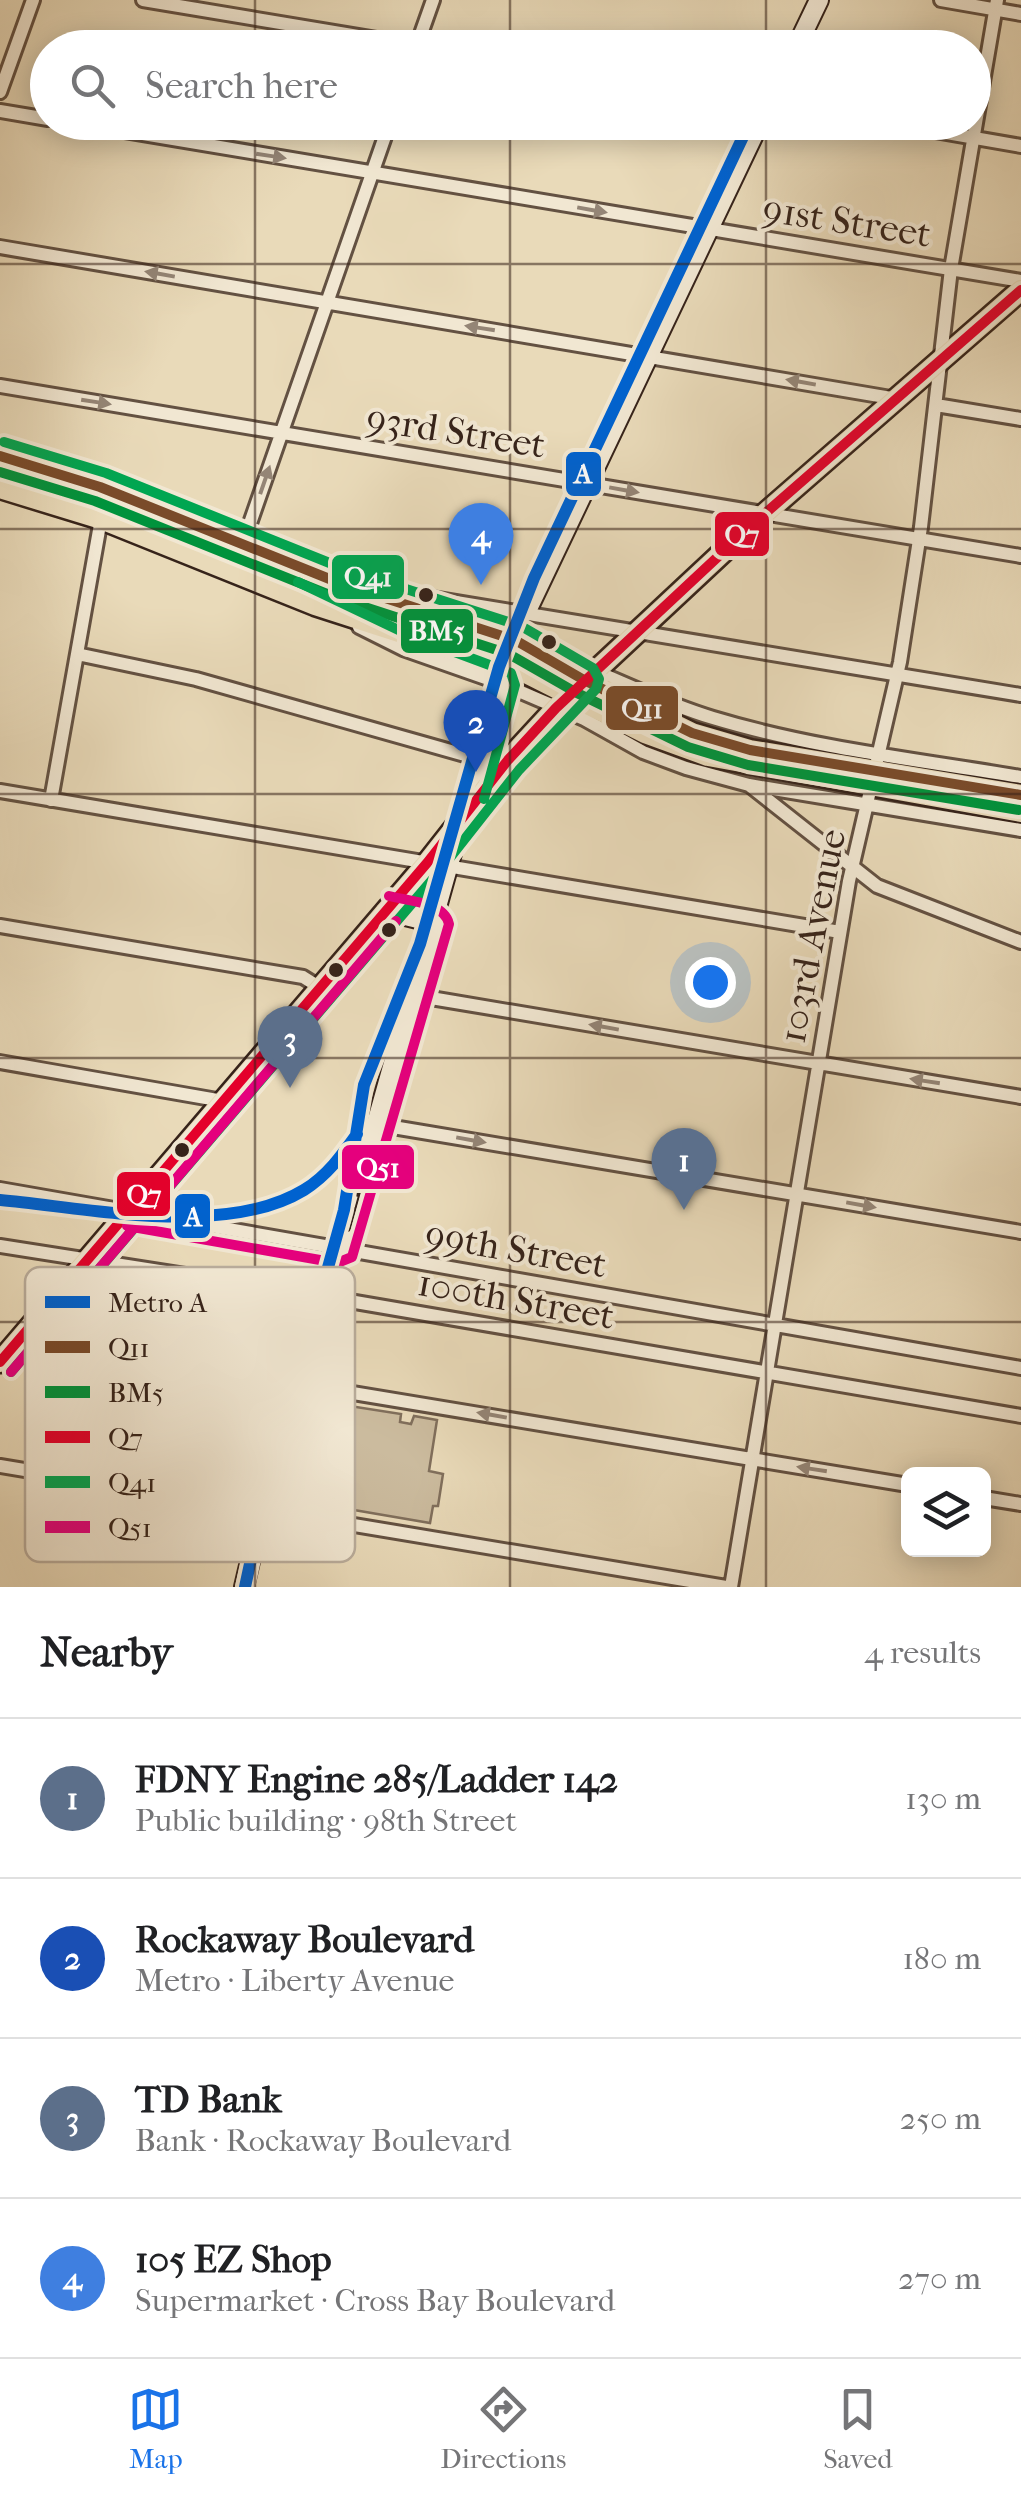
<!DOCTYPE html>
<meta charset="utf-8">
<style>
body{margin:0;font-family:"IM FELL French Canon",serif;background:#f6f6f6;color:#202124}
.controls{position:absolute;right:30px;bottom:30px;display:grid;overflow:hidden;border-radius:15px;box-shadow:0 5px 25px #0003}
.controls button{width:90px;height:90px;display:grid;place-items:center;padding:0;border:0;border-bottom:2px solid #e0e0e0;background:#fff;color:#202124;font:50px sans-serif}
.you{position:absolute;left:710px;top:982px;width:35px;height:35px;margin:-25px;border:8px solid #fff;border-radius:50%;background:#1a73e8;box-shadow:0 0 0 15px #1a73e833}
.badge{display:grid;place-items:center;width:65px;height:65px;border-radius:50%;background:#1a73e8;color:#fff;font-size:32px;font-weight:700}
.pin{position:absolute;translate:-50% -82px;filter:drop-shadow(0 2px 5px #0008)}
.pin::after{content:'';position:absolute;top:52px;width:35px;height:30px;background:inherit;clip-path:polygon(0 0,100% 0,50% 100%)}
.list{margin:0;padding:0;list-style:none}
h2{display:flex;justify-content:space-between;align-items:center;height:130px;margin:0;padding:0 40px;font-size:42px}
h2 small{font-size:32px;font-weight:400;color:#757577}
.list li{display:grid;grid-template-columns:65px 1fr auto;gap:30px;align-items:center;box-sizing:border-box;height:160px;padding:0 40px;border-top:2px solid #e0e0e0}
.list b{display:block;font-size:38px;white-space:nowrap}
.list p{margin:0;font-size:32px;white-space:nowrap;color:#757577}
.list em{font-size:32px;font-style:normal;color:#757577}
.icon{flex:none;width:55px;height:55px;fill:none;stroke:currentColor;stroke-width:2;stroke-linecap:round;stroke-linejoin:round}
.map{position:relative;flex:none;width:1021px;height:1587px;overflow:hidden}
.search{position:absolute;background:#fff;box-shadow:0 5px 25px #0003;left:30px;right:30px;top:30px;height:110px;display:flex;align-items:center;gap:25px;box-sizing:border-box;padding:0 35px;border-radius:55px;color:#757577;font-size:38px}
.sheet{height:770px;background:#fff}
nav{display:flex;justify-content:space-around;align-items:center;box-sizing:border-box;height:140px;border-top:2px solid #e0e0e0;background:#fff;font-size:28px;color:#757577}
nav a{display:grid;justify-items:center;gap:5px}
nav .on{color:#1a73e8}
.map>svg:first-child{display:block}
.green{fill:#cbbb9e;stroke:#806f5c;stroke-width:2.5}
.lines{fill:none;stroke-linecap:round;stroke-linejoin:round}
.street-casing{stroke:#635142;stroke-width:18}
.secondary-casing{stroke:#36231a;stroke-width:22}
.primary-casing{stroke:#36231a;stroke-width:25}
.street{stroke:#f1e7d2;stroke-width:12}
.secondary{stroke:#f1e7d2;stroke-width:18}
.primary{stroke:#e9dab9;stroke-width:20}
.rail-casing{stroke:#36231a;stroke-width:8}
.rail{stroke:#f1e7d2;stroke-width:4;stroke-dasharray:11;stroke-linecap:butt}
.bus-1-casing{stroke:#f1e7d2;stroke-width:18}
.bus-2-casing{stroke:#f1e7d2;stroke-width:18}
.bus-3-casing{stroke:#f1e7d2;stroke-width:18}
.bus-4-casing{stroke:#f1e7d2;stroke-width:18}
.bus-5-casing{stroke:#f1e7d2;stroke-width:18}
.bus-1{stroke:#7a4b2a;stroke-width:10}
.bus-2{stroke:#00933c;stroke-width:10}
.bus-3{stroke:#e4002b;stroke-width:10}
.bus-4{stroke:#00a651;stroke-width:10}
.bus-5{stroke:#e5007d;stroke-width:10}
.metro-1-casing{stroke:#f1e7d2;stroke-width:20}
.metro-1{stroke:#0062cf;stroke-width:12}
.oneway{fill:#948576}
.grid{fill:none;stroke:#36231a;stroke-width:2.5;stroke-opacity:0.55}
.bus-dot{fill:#36231a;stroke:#f1e7d2;stroke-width:4}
.labels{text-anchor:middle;stroke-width:8;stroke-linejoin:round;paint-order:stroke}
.street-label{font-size:38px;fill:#36231a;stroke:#f1e7d2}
.key{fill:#f1e7d2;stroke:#b9ac9b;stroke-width:2.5}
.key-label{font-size:28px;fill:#36231a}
.line-badge{stroke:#f1e7d2;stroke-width:4}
.badge-label{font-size:28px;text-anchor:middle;font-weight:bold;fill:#fff}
</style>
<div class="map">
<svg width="1021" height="1587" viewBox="0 0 1021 1587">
<rect width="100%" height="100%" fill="#e9dab9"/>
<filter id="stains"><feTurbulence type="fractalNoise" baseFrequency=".002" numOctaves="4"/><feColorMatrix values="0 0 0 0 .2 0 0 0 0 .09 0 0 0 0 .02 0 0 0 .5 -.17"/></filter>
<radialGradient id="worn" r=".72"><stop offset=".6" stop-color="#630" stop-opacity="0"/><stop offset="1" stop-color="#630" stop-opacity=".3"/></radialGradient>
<path class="green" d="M305 1399 401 1414 400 1422 411 1424 414 1416 437 1420 429 1471 443 1474 438 1506H433L430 1523 278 1497Z"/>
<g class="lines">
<g class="street-casing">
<path id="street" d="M143 0 430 48
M941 0 1021 14
M416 48 433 0
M0 92 33 0
M0 111 48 119
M71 122 1021 281
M883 122 1021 146
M0 247 897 399
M0 386 1021 556
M936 405 1021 419
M233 572 390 122
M389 591 1021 695
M359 627 403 649 500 683 584 719 643 752 686 768 749 785 1021 830
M77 654 196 679 479 759
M557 656C609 675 659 702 713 718 812 748 919 760 1021 777
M749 785 877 886 1021 942
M0 791 840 932
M51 800 101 519
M0 926 303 977 319 987
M413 995 1021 1097
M0 1062 223 1101
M375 1124 1021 1232
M0 1189 1021 1368
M0 1246 326 1297 1021 1416
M21 1338 908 1485
M0 1466 726 1587
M984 1498 1021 1504
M731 1587 849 881 900 662 921 527 951 269 997 0"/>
</g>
<g class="secondary-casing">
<path id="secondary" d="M796 48 819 0
M527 611 760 122
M385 911 434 923
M244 1587 262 1510 361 1177 500 683"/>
</g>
<g class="primary-casing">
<path id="primary" d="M0 456 100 487 342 584 515 640 584 680 692 733 750 750 1021 795
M0 488 101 519 315 605 526 673 645 733 708 756 1021 812
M0 1362 427 863 508 760 556 708 753 524 1021 290"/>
</g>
<use href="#street" class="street"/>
<use href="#secondary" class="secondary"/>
<use href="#primary" class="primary"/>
<g class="rail-casing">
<path id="rail" d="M347 1228 368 1151"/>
</g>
<use href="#rail" class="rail"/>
<g class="bus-1-casing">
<path id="bus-1" d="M0 456 100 487 342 584 515 640 584 680 692 733 750 750 1021 795"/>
</g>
<g class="bus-2-casing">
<path id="bus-2" d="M0 472 95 501 337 598 509 654 577 693 688 747 748 765 1019 810"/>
</g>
<g class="bus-3-casing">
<path id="bus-3" d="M0 1362 427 863 508 760 556 708 753 524 1021 290"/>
</g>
<g class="bus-4-casing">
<path id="bus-4" d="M4 442 106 473 347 570 521 626 593 668 599 679 596 689 519 770 438 873 11 1372
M298 582 409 635 511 673 515 685 484 799"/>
</g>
<g class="bus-5-casing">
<path id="bus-5" d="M127 1226 337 1263 352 1257 449 924C444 902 408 901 389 896
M11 1372 396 921"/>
</g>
<use href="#bus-1" class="bus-1"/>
<use href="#bus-2" class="bus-2"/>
<use href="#bus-3" class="bus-3"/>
<use href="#bus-4" class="bus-4"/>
<use href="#bus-5" class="bus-5"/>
<g class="metro-1-casing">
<path id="metro-1" d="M0 1200C89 1208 225 1238 304 1190 327 1176 342 1155 357 1134
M245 1587 265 1494 344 1210 364 1085 420 944 499 667 534 578 750 122"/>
</g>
<use href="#metro-1" class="metro-1"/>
</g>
<defs><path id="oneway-solid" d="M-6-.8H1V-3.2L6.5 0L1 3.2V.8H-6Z" transform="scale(2.5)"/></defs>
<g class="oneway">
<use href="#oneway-solid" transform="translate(271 156) rotate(9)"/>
<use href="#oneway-solid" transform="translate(592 210) rotate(10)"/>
<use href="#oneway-solid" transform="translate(160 274) rotate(-170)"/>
<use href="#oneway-solid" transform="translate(480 328) rotate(-171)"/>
<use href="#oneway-solid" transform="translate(801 382) rotate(-170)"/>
<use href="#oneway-solid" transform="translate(96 402) rotate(9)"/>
<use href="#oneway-solid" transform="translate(265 480) rotate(-71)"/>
<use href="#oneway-solid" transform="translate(624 490) rotate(10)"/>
<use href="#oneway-solid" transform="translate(604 1027) rotate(-170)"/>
<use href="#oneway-solid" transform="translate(925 1081) rotate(-171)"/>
<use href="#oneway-solid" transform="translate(471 1140) rotate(10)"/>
<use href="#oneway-solid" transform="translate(861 1205) rotate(10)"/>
<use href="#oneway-solid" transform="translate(492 1415) rotate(-170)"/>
<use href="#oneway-solid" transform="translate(812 1469) rotate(-171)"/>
</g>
<path class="grid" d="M255 0V48M510 0V48M766 0V48M255 122V1587M510 122V1587M766 122V1587M0 264H1021M0 529H1021M0 794H1021M0 1058H1021M0 1322H1021"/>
<g class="bus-dot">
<circle cx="426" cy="595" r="9"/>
<circle cx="549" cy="642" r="9"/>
<circle cx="389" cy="930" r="9"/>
<circle cx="336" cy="970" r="9"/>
<circle cx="182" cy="1150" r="9"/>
</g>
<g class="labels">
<g class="street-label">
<text transform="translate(847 221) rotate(9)" y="13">91st Street</text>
<text transform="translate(456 431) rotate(9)" y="13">93rd Street</text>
<text transform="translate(812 936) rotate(-79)" y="13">103rd Avenue</text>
<text transform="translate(516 1249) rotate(10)" y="13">99th Street</text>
<text transform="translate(516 1299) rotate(10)" y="13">100th Street</text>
</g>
</g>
<rect x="25" y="1267" width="330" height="295" rx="15" class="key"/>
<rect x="45" y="1296" width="45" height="12" fill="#0062cf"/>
<rect x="45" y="1341" width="45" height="12" fill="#7a4b2a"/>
<rect x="45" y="1386" width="45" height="12" fill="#00933c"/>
<rect x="45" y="1431" width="45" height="12" fill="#e4002b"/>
<rect x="45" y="1476" width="45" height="12" fill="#00a651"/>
<rect x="45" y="1521" width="45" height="12" fill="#e5007d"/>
<g class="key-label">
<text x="108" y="1312">Metro A</text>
<text x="108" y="1357">Q11</text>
<text x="108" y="1402">BM5</text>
<text x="108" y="1447">Q7</text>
<text x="108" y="1492">Q41</text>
<text x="108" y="1537">Q51</text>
</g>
<g class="line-badge">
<rect x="564" y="450" width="39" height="48" rx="10" fill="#0062cf"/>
<rect x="713" y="510" width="58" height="48" rx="10" fill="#e4002b"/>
<rect x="330" y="553" width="76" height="48" rx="10" fill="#00a651"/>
<rect x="399" y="607" width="76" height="48" rx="10" fill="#00933c"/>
<rect x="604" y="684" width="76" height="48" rx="10" fill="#7a4b2a"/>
<rect x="340" y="1143" width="76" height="48" rx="10" fill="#e5007d"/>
<rect x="115" y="1170" width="57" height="48" rx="10" fill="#e4002b"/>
<rect x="173" y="1192" width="39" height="48" rx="10" fill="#0062cf"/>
</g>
<g class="badge-label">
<text x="583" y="483">A</text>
<text x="742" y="544">Q7</text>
<text x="368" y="586">Q41</text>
<text x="437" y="640">BM5</text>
<text x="642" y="718">Q11</text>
<text x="378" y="1177">Q51</text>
<text x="144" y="1204">Q7</text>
<text x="193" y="1226">A</text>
</g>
<rect width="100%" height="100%" filter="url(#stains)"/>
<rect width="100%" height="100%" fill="url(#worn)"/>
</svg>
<div class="controls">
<button><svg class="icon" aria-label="layers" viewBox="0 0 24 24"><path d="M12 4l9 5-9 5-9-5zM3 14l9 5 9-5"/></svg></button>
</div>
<div class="you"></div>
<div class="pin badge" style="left:684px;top:1210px;background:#5c6f8a">1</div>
<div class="pin badge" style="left:476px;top:772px;background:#1a4fb4">2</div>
<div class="pin badge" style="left:290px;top:1088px;background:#5c6f8a">3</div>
<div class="pin badge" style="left:481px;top:585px;background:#3f7fe0">4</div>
<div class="search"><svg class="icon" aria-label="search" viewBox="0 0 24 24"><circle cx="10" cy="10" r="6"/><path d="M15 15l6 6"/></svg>Search here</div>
</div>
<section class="sheet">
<h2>Nearby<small>4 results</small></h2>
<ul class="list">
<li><span class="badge" style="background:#5c6f8a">1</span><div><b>FDNY Engine 285/Ladder 142</b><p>Public building · 98th Street</p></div><em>130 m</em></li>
<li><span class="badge" style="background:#1a4fb4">2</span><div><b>Rockaway Boulevard</b><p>Metro · Liberty Avenue</p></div><em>180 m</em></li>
<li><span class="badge" style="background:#5c6f8a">3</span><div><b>TD Bank</b><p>Bank · Rockaway Boulevard</p></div><em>250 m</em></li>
<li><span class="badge" style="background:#3f7fe0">4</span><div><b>105 EZ Shop</b><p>Supermarket · Cross Bay Boulevard</p></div><em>270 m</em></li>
</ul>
</section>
<nav>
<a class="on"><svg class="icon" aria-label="map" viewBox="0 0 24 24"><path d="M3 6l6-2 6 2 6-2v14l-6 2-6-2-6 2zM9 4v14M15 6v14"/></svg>Map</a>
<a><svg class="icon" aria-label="directions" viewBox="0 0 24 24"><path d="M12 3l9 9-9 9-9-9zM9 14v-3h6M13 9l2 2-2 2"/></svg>Directions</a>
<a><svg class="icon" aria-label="saved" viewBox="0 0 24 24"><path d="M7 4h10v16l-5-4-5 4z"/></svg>Saved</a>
</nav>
